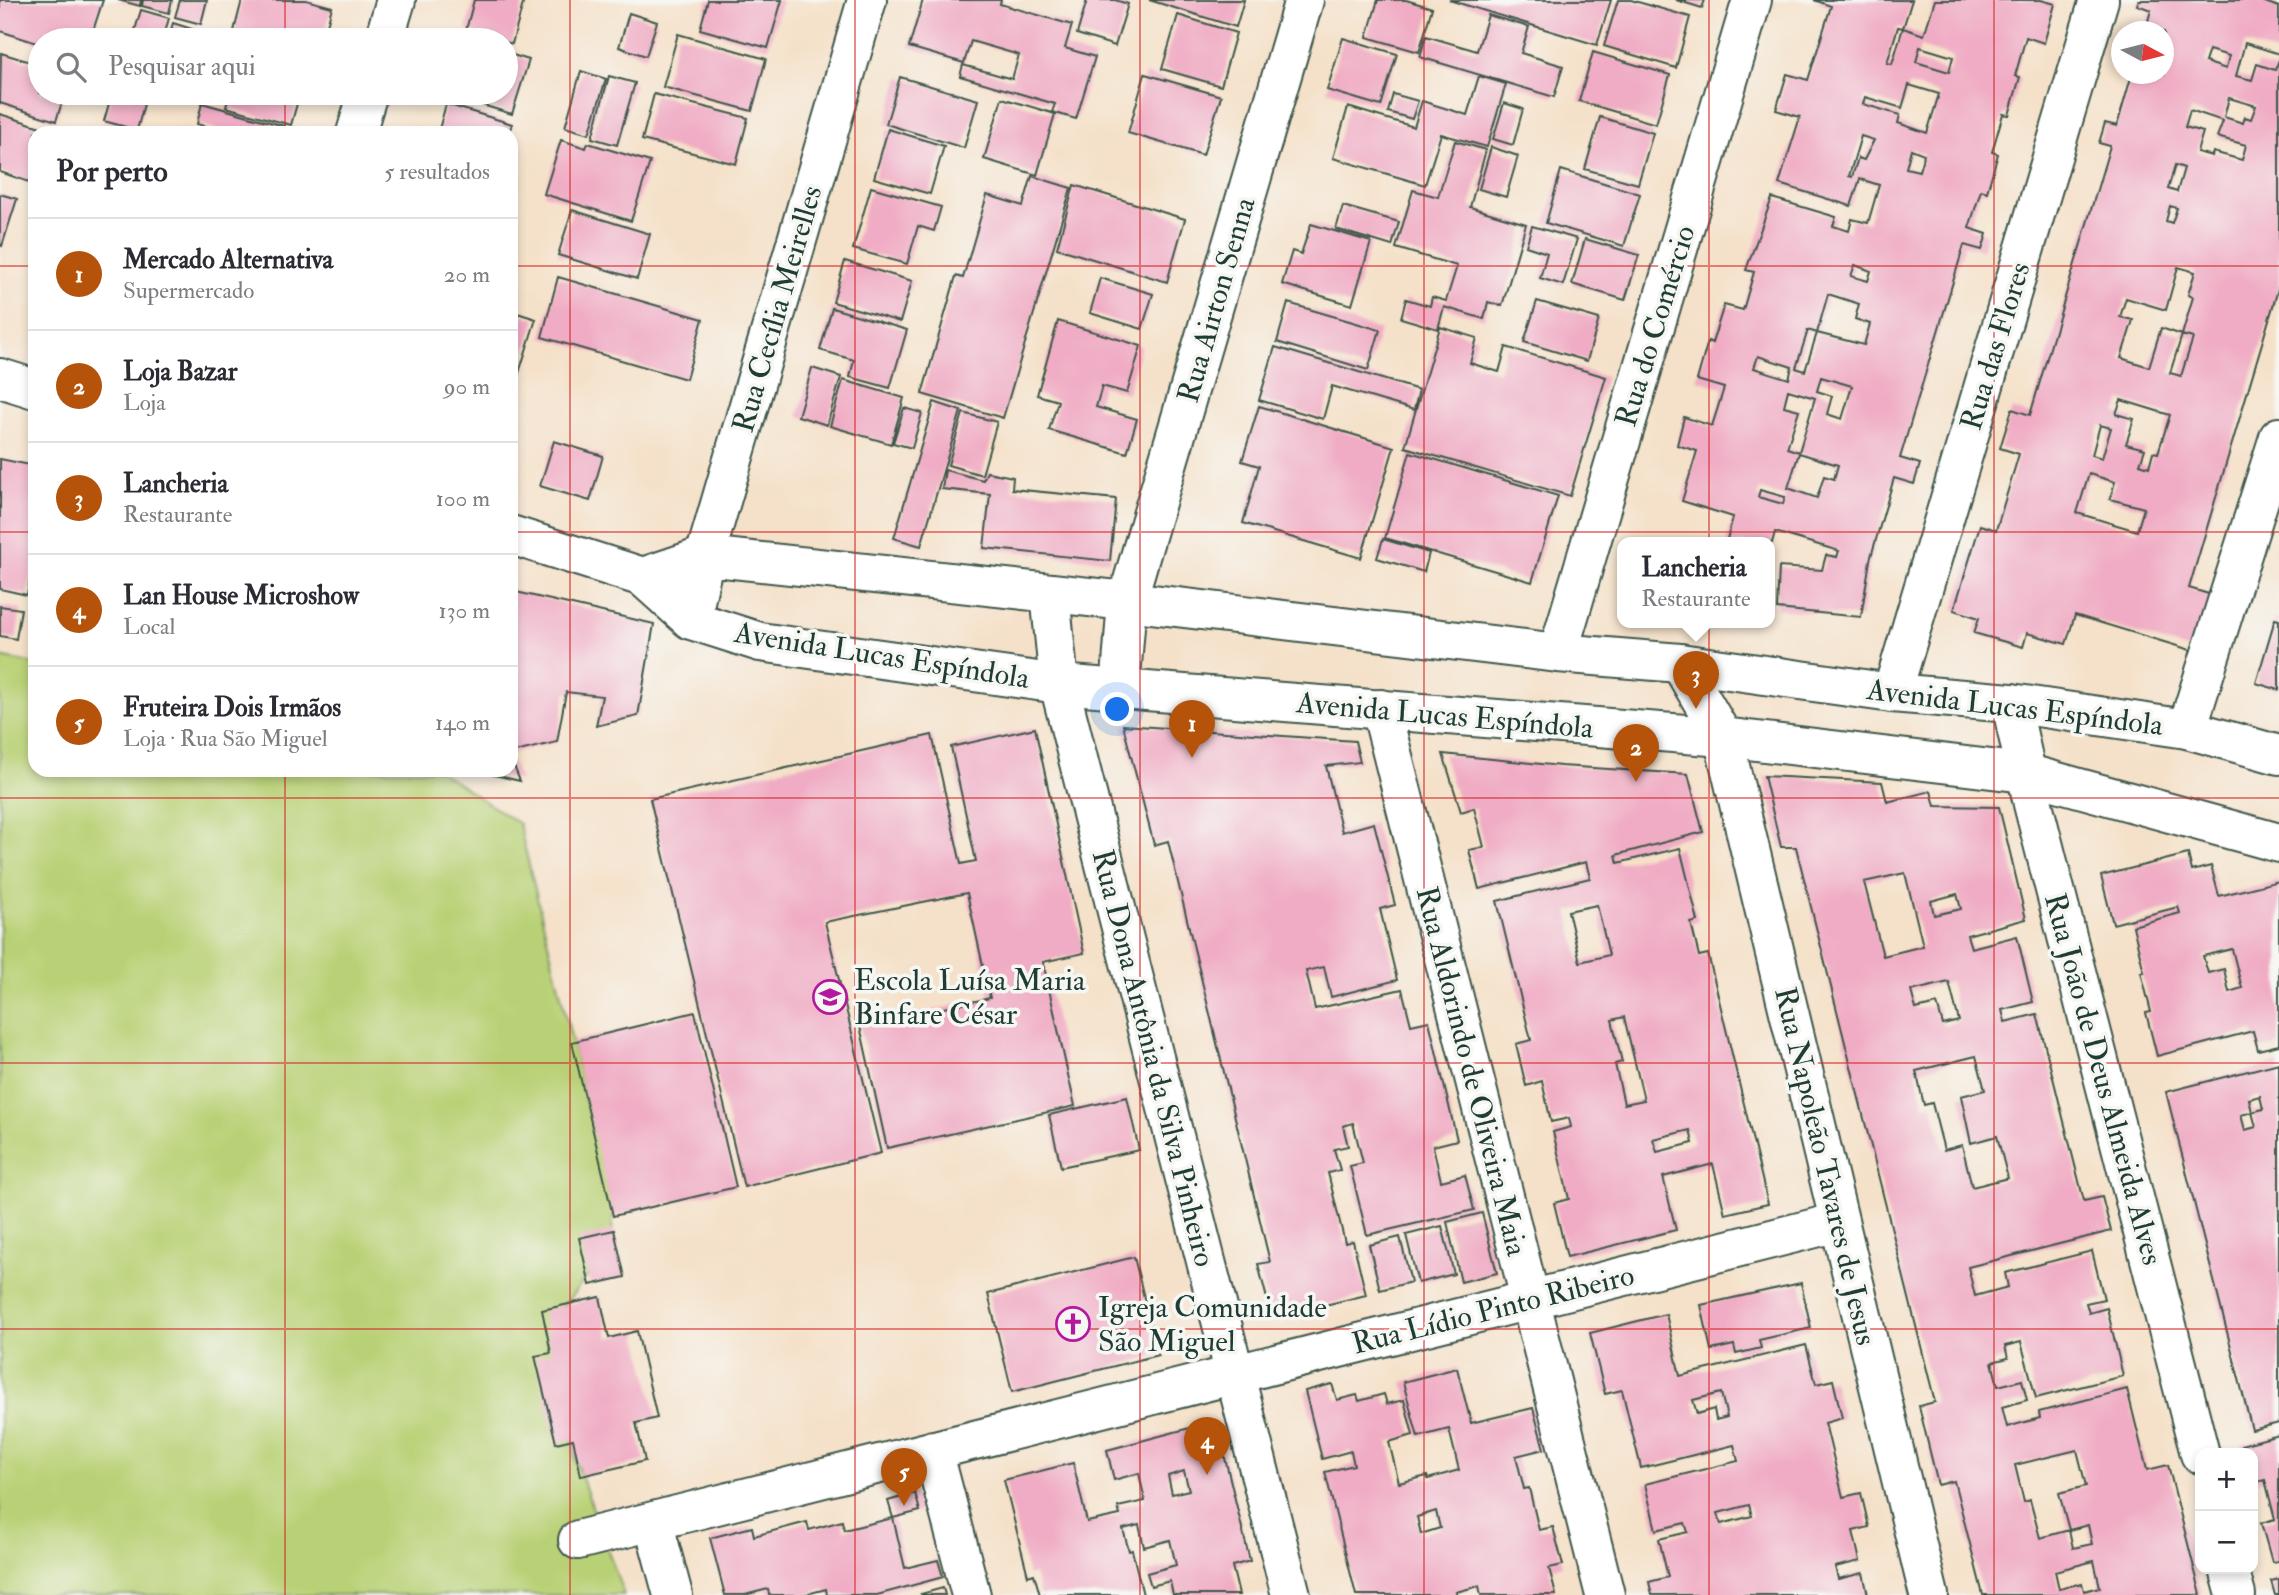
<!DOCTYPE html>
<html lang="pt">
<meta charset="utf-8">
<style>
body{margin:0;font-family:"IM FELL Double Pica",serif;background:#f7f7f7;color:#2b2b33}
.controls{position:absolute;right:21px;bottom:21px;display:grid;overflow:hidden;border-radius:14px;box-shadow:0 4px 10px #0003}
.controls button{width:63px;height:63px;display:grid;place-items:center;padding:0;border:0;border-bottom:2px solid #e1e1e2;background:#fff;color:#2b2b33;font:35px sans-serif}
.compass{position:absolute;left:2111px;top:21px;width:63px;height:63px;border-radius:50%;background:#fff;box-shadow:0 4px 10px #0003;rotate:97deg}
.you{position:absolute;left:1118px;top:710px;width:24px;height:24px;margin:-18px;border:5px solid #fff;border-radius:50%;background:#1a73e8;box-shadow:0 0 0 10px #1a73e833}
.badge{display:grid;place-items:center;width:46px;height:46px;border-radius:50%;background:#b45309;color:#fff;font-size:23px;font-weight:700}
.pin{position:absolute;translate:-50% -58px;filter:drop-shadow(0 2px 4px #0008)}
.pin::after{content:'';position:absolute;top:37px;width:24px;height:21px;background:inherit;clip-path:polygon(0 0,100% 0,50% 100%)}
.popup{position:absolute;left:1617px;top:537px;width:158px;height:91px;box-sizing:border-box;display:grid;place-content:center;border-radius:14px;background:#fff;filter:drop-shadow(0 2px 5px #0005);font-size:23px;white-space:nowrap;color:#7c7c81}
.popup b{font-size:26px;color:#2b2b33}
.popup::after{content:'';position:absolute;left:50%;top:100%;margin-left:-14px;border:14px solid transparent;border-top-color:#fff}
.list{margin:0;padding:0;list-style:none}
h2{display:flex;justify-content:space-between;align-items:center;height:91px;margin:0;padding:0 28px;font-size:30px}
h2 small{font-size:23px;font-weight:400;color:#7c7c81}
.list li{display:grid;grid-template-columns:46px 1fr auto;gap:21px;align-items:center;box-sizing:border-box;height:112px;padding:0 28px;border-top:2px solid #e1e1e2}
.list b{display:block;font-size:26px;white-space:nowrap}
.list p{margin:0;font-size:23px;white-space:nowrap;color:#7c7c81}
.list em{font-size:23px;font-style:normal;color:#7c7c81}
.icon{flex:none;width:38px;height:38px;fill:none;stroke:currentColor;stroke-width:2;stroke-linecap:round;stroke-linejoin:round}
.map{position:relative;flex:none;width:2279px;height:1595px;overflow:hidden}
.search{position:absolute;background:#fff;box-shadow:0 4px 10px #0003;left:28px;top:28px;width:490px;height:77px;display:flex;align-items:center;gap:18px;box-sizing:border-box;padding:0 24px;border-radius:38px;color:#7c7c81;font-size:26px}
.panel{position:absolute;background:#fff;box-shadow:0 4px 10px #0003;left:28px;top:126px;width:490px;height:651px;border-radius:21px}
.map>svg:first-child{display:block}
.green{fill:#b9d176;stroke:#6c8755;stroke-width:2}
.building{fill:#f0acc4;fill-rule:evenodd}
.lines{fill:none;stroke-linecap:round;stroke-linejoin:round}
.street-casing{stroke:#3f564a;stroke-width:42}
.secondary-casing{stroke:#3f564a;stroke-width:42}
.street{stroke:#fff;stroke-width:38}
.secondary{stroke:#fff;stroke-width:38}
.grid{fill:none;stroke:#d62828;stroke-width:2;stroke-opacity:0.55}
.labels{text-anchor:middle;stroke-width:7;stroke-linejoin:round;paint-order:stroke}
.street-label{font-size:30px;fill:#1f3d34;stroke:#f6f6f2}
.poi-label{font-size:30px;fill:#1f3d34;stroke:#f6f6f2;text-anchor:start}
</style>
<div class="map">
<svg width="2279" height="1595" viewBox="0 0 2279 1595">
<rect width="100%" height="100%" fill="#f6f6f2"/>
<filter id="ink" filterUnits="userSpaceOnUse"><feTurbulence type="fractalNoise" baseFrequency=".0143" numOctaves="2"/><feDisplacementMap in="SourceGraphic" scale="14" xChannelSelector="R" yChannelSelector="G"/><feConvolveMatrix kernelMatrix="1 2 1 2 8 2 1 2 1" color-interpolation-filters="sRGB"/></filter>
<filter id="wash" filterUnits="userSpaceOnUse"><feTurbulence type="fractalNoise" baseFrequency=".00686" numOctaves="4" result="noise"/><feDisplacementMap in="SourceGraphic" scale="28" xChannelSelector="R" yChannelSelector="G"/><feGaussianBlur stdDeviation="1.57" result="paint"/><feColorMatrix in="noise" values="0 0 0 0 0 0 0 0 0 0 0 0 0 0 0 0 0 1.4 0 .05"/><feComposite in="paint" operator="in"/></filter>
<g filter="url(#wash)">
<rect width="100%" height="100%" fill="#f5e1c9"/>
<path class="green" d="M0 657 35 664V770H438L519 824 613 1208 612 1245 561 1309 575 1459 624 1595H0Z"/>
<g id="blocks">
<path class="building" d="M0 0H103L90 40H40V44L0 31Z
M118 0H141L140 6Z
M143 0H172L169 13 142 6Z
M180 0H207L201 24 175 17Z
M242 0H306L332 7 323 40H268L234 31Z
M474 0H524L512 44 466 30Z
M708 0H782L768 48 700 29Z
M923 0H1001L1000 4 1072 25 1065 48 1095 57 1076 119 1052 112 1055 104 960 76 963 65 1012 79 1019 55 971 41 964 63 909 47Z
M1087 0H1115L1128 4 1115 46 1077 34Z
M1149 0H1244L1236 27Z
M1378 0H1406L1432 8 1419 52 1367 37Z
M1449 0H1611L1597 45Z
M1618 0H1631L1690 17 1676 68 1604 46Z
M1676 0H1705L1702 8Z
M1814 0H1912L1903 28 1898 27 1887 63 1892 64 1903 28 1924 35 1935 0H2041L2055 4 2044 43 2026 37 2015 76 2020 77 2009 115 2003 114 1992 152 1998 154 1987 192 1981 190 1969 228 1987 234 1982 250 1964 245 1900 458 1920 464 1914 484 1894 478 1870 560 1861 617 1777 609 1779 567 1822 570 1826 555 1837 557 1839 551 1775 532 1772 543H1726L1733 517 1682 501 1697 451 1677 445 1684 417 1712 426 1724 388 1697 380 1708 341 1712 343 1724 305 1743 310 1754 272 1746 270 1772 198 1836 217 1833 226 1849 231 1852 219 1868 223 1879 185 1860 179 1851 206 1779 184 1800 117 1776 110 1787 74 1808 80 1831 6ZM1920 47 1953 57 1949 72 1916 62ZM1909 85 1939 94 1927 133 1898 123 1900 115 1863 104 1865 97 1902 108ZM1861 136 1874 140 1864 160 1858 158 1852 177 1849 176ZM1911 149 1924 154 1919 171 1906 168ZM1855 265 1871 271 1868 281 1851 276ZM1828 294 1859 304 1855 319 1870 324 1864 345 1817 333 1805 371 1796 368 1808 330 1817 333ZM1758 356 1792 367 1789 379 1754 368ZM1821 377 1852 386 1842 419 1827 414 1832 396 1817 391ZM1788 390 1815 398 1799 452 1787 448 1799 410 1784 406ZM1799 453 1838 465 1834 479 1824 476 1817 498 1788 488ZM1760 490 1785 497 1783 504 1758 497Z
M2139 0H2259L2279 7V54L2245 43 2236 76 2252 80 2257 64 2275 70 2279 60V286L2189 588 2215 596 2197 652 2075 615 2066 644 2027 633 2023 647 1974 633 1979 618 1954 610 1980 525 1996 530 2019 454 2000 448 2012 409 2030 415 2110 146 2099 143 2105 123 2117 126 2132 74H2164V32H2145L2151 10 2137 5ZM2209 50 2229 56 2226 69 2205 62ZM2229 98 2256 106 2251 119 2245 117 2243 123 2224 117ZM2190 110 2223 121 2217 137 2246 145 2242 160 2213 152 2212 156 2197 152 2203 132 2185 127ZM2175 165 2184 168 2177 192 2168 189ZM2170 206 2177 208 2172 223 2166 221ZM2178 267 2195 272 2188 295 2193 297 2182 335 2193 338 2181 376 2170 373 2182 335 2161 328 2149 367 2121 358 2133 320 2120 317 2126 298 2166 310ZM2121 400 2170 415 2158 453 2153 452 2149 467 2140 464 2145 449 2126 444 2134 419 2116 414ZM2100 425 2111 428 2102 458 2092 455ZM2089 474 2115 482 2110 499 2144 508 2137 531 2077 513Z
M141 10 169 18 163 40H132Z
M629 13 657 22 646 56 619 47Z
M1178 15 1236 33 1221 86 1162 69Z
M1488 15 1529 27 1521 53 1563 66 1554 97 1420 57 1426 36 1477 51Z
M173 23 198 31 195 40H168Z
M678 34 766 59 752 111 663 87Z
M1343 38 1397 54 1381 106 1327 90Z
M1593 52 1670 75 1656 124 1579 101Z
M1 53 40 65V93H65L56 121 0 103Z
M506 53 529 60 512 114 442 93H506Z
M581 71 606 79 589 134 565 127Z
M1145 74 1221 96 1203 155 1128 133Z
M609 76 635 83 617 145 592 138Z
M1479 76 1506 84 1487 147 1441 134 1425 185 1333 158 1348 107 1414 127 1422 101 1467 115Z
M900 77 978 100 964 148 886 124Z
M112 93H147L137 130 104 121Z
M230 93H300L291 125 226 107Z
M654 94 748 118 736 164 642 140Z
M1393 94 1418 101 1412 119 1388 112Z
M1002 98 1055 114 1037 175 984 159Z
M202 103 284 126 282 133H230L197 124Z
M1504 103 1523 109 1513 145 1493 139Z
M446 104 512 124 509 133H438Z
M0 114 56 132 35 133V184L0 172Z
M1600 117 1653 133 1638 184 1585 169Z
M888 129 944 146 930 194 874 178Z
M561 140 586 148 588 143 650 162 631 221 544 194Z
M1455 141 1486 150 1470 207 1526 224 1502 306 1488 302 1484 319 1444 307 1438 329 1401 318 1406 299 1430 306 1432 297 1446 301 1457 266 1396 248 1413 190 1438 197Z
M1491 147 1518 156 1506 197 1479 189Z
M1561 170 1640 194 1624 246 1546 223Z
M1032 176 1071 188 1003 418 922 394 956 276 963 278 987 195 1023 206Z
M1074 185 1185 219 1167 282 1057 248Z
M871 187 941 207 934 231 918 226 907 264 853 249Z
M0 194 17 199 2 246 0 245Z
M1343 206 1399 222 1392 246 1336 229Z
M572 210 650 234 637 279 558 255Z
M1311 224 1371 242 1352 305 1282 284 1292 251 1301 254Z
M1532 226 1577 239 1563 285 1540 278 1547 253 1526 246Z
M1585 239 1639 255 1625 300 1572 284Z
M845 261 912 281 900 322 833 302Z
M558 277 703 319 686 379 542 337Z
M1100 278 1153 294 1142 329 1090 313Z
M1537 301 1599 319 1587 361 1524 342Z
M1288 303 1380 330 1368 370 1277 342Z
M832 308 907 330 890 388 850 377 854 360 820 350Z
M511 311 536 319 512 395H511Z
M1058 321 1141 346 1127 393 1102 386 1096 407 1137 419 1127 453 1049 430 1058 401 1037 395Z
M1440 327 1477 338 1470 363 1499 372 1506 347 1606 377 1570 496 1405 447Z
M1275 347 1419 390 1414 410 1332 386 1323 419 1259 400Z
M812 368 841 377 827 425 798 416Z
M843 380 904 398 891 444 830 426Z
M934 402 961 411 921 546 894 538Z
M1259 406 1394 447 1361 558 1243 523 1259 466 1242 461Z
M904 408 922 413 912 448 893 443Z
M963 413 997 422 982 475 948 465Z
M554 441 603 456 590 501 540 486Z
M1410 452 1558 496 1532 582 1385 538Z
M0 459 35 466V556L27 595 0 589Z
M945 470 983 480 987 472 1013 477 1012 489 1116 499 1110 561 984 548 990 494 942 489Z
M1383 539 1429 553 1424 572 1377 558Z
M512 591 654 624 638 716 596 726 602 696 566 692 557 742 511 753Z
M0 606 21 609 16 639 0 636Z
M2275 619 2279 620V690L2256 683Z
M1123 725 1355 741 1360 762 1326 766 1342 832 1374 823 1395 905 1380 909 1397 980 1331 997 1324 967 1306 971 1315 1009 1402 989 1411 1025 1429 1021 1457 1140 1433 1146 1441 1181 1465 1175 1474 1210 1367 1235 1350 1166 1363 1163 1353 1123 1343 1126 1348 1146 1334 1149 1340 1170 1328 1173 1345 1243 1353 1241 1366 1295 1272 1318 1258 1264 1270 1262 1168 841 1154 845Z
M1035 728 1084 953 1043 962 1075 1106 887 1148 860 1026 990 998 967 893 825 922 881 1153 744 1187 650 799 932 735 961 864 976 861 951 747Z
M1443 754 1561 766 1688 774 1703 832 1616 855 1618 863 1680 848 1698 921 1691 923 1699 956 1708 954 1768 1204 1725 1214 1713 1164 1663 1177 1676 1230 1567 1257 1554 1203 1569 1199 1553 1132 1571 1127 1569 1118 1551 1122 1542 1081 1526 1086 1516 1044 1531 1040 1497 901 1590 878 1586 862 1479 889 1469 850 1484 847 1474 808 1461 812ZM1597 905 1609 955 1580 962 1568 911ZM1624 1017 1644 1100 1624 1104 1615 1064 1622 1062 1612 1020ZM1690 1130 1693 1143 1657 1152 1653 1139Z
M511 759 520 781 477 771 511 770Z
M1764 776 1882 782 1887 802 1931 791 1935 806 1999 807 2026 919 1967 935 1971 948 2017 936 2033 1002 2002 1010 2005 1022 2037 1014 2084 1201 2102 1197 2111 1231 1968 1267 1975 1296 2008 1287 2005 1273 2092 1251 2104 1299 2086 1303 2089 1313 2107 1308 2123 1376 2036 1398 2021 1342 2005 1346 2008 1358 1992 1362 1998 1386 2022 1380 2027 1400 2002 1407 2007 1427 2040 1418 2039 1412 2127 1389 2147 1470 2168 1465 2201 1595H1983L1954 1481 1938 1485 1919 1406 1935 1402 1796 847H1781ZM1905 873 1923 946 1883 956 1864 882ZM1957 894 1961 909 1934 915 1931 901ZM1949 982 1959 1021 1943 1025 1937 1004 1916 1009 1911 991ZM1976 1056 1985 1090 1961 1096 1971 1143 1997 1136 2008 1178 1972 1187 1962 1145 1944 1150 1932 1103 1924 1105 1916 1071ZM2077 1450 2086 1486 2059 1493 2069 1530 2040 1538 2030 1500 2024 1502 2015 1465ZM2088 1525 2092 1544 2073 1548 2069 1530ZM2094 1561 2100 1587 2084 1591 2082 1583 2059 1589 2055 1571Z
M2188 854 2192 871 2211 866 2219 896 2279 881V1045L2258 1050 2253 1031 2157 1056 2146 1013 2151 1012 2141 972H2144L2133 926 2180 913 2178 907 2113 924 2101 876ZM2232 949 2242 988 2229 992 2224 969 2208 973 2203 956Z
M695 1012 736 1187 613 1216 572 1042Z
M2279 1063V1423L2252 1430 2166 1092ZM2260 1096 2263 1109 2252 1112 2256 1127 2245 1130 2241 1115 2252 1112 2249 1099Z
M1127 1097 1139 1150 1061 1167 1049 1115Z
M1482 1213 1497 1273 1461 1282 1447 1222Z
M1442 1226 1454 1274 1418 1283 1406 1235Z
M614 1230 625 1277 590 1285 579 1238Z
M1400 1237 1411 1282 1380 1290 1369 1245Z
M1134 1257 1158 1355 1012 1392 988 1294Z
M1801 1283 1811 1328 1759 1340 1761 1348 1736 1354 1734 1345 1711 1350 1701 1305Z
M600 1297 609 1338 637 1331 657 1418 636 1423 645 1461 581 1476 573 1439 556 1443 535 1356 551 1353 542 1310Z
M1666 1314 1680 1376 1806 1345 1816 1384 1833 1380 1842 1418 1825 1423 1843 1497 1861 1493 1869 1527 1853 1531 1860 1561 1835 1567 1838 1579 1863 1573 1868 1595H1652L1649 1582 1668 1577 1659 1539 1688 1532 1685 1523 1656 1530 1645 1484 1738 1461 1734 1445 1641 1468 1622 1390 1605 1394 1590 1333ZM1721 1393 1727 1417 1716 1420 1714 1409 1697 1414 1693 1400ZM1749 1505 1752 1516 1721 1524 1718 1513Z
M1457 1368 1471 1423 1533 1408 1544 1449 1516 1456 1524 1489 1529 1488 1539 1530 1553 1527 1563 1565 1549 1568 1556 1595H1481L1479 1586 1456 1592 1457 1595H1356L1325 1472 1354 1465 1351 1451 1322 1459 1305 1391 1332 1384 1337 1400 1357 1395 1359 1401 1384 1394 1387 1404 1404 1400 1413 1435 1389 1442 1399 1483 1427 1476 1428 1479 1459 1470 1449 1429 1418 1437 1403 1382ZM1436 1511 1440 1528 1421 1534 1417 1517Z
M1216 1421 1250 1561 1232 1566 1239 1595H1173L1170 1581 1151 1586 1147 1573 1176 1565 1170 1540 1144 1547 1139 1525 1123 1529 1129 1551 1132 1550 1143 1595H1040L1034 1574 1028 1576 1004 1480 1073 1463 1087 1522 1120 1515 1118 1507 1145 1501 1139 1473 1114 1480 1107 1450ZM1184 1471 1189 1490 1172 1494 1168 1476Z
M2279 1435V1561L2272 1562 2261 1523 2275 1519 2265 1480 2253 1483V1453H2243L2241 1445Z
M915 1493 920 1511 893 1518 905 1568 938 1560 943 1577 877 1595H827L826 1589 803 1595H769L768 1589 745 1595H725L710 1538 752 1527 754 1536 807 1522 809 1530 842 1521 844 1530 893 1518 888 1501Z
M2279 1579V1595H2275L2271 1581Z
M943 1588 945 1595H922L921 1594Z"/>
</g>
</g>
<g filter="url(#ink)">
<use href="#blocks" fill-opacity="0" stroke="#3f564a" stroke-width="2"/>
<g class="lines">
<g class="street-casing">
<path id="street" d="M1050 593 1059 684 1291 1595
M1680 663 1723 737 1929 1595
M1120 690 1127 601 1304 0
M1892 693 2099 0
M2011 703 2033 804 2200 1454
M1381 709 1605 1595
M2187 729 2279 437
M933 1450 971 1595
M653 1521 673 1595
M578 1540 1839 1222
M2229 1569 2236 1595"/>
</g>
<g class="secondary-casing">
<path id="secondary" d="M384 40 396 0
M356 133 368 93
M0 378 35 389
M511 535 643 577 691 620 760 642 1059 684 1723 737 2025 773 2279 843
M643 577 705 556 1127 601 1558 653 1680 663 1892 693 2011 703 2187 729 2279 755
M691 620 705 556 867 0
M1558 653 1752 0"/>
</g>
<use href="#street" class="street"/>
<use href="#secondary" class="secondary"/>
</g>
</g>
<path class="grid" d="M285 0V40M570 0V1595M855 0V1595M1140 0V1595M1424 0V1595M1709 0V1595M1994 0V1595M285 93V133M0 266H35M511 266H2279M0 532H35M511 532H2279M285 770V1595M0 798H2279M0 1063H2279M0 1329H2279"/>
<defs>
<g id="school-ring" transform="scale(1.75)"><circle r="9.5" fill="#f6f6f2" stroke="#b5179e" stroke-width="1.5"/><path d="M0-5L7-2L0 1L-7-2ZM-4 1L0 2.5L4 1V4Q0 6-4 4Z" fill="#b5179e"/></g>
<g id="church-ring" transform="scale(1.75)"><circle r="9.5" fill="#f6f6f2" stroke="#b5179e" stroke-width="1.5"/><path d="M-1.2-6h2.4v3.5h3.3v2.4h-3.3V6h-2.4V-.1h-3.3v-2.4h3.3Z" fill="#b5179e"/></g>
</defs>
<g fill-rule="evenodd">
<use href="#school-ring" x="830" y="997"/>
<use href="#church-ring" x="1073" y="1324"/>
</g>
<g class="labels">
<g class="street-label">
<text transform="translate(1216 300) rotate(-74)" y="10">Rua Airton Senna</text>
<text transform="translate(777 309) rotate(-74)" y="10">Rua Cecília Meirelles</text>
<text transform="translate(1655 326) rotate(-73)" y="10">Rua do Comércio</text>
<text transform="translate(1995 346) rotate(-73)" y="10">Rua das Flores</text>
<text transform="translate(882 655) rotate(9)" y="10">Avenida Lucas Espíndola</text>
<text transform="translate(2015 707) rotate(7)" y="10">Avenida Lucas Espíndola</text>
<text transform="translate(1445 715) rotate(5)" y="10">Avenida Lucas Espíndola</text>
<text transform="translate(1154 1058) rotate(76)" y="10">Rua Dona Antônia da Silva Pinheiro</text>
<text transform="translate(1472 1071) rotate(76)" y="10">Rua Aldorindo de Oliveira Maia</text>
<text transform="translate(2104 1079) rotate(75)" y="10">Rua João de Deus Almeida Alves</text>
<text transform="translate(1826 1166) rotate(77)" y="10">Rua Napoleão Tavares de Jesus</text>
<text transform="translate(1493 1309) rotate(-14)" y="10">Rua Lídio Pinto Ribeiro</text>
</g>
<g class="poi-label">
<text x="854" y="990">Escola Luísa Maria<tspan x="854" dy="34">Binfare César</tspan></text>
<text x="1098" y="1317">Igreja Comunidade<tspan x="1098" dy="34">São Miguel</tspan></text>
</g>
</g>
</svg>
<div class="controls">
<button>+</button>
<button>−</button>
</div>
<svg class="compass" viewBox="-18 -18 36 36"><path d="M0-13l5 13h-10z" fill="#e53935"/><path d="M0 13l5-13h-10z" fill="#7c7c81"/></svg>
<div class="you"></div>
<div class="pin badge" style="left:1192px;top:758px">1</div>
<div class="pin badge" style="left:1636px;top:782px">2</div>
<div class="pin badge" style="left:1696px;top:709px">3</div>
<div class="popup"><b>Lancheria</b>Restaurante</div>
<div class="pin badge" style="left:1207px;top:1475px">4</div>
<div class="pin badge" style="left:904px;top:1506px">5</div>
<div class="search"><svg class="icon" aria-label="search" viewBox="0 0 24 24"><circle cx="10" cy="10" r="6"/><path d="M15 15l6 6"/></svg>Pesquisar aqui</div>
<section class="panel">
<h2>Por perto<small>5 resultados</small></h2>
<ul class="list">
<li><span class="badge">1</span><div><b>Mercado Alternativa</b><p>Supermercado</p></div><em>20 m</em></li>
<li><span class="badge">2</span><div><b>Loja Bazar</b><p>Loja</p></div><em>90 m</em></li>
<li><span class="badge">3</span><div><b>Lancheria</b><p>Restaurante</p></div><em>100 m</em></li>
<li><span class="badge">4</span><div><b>Lan House Microshow</b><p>Local</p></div><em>130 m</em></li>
<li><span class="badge">5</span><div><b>Fruteira Dois Irmãos</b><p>Loja · Rua São Miguel</p></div><em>140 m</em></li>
</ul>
</section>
</div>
